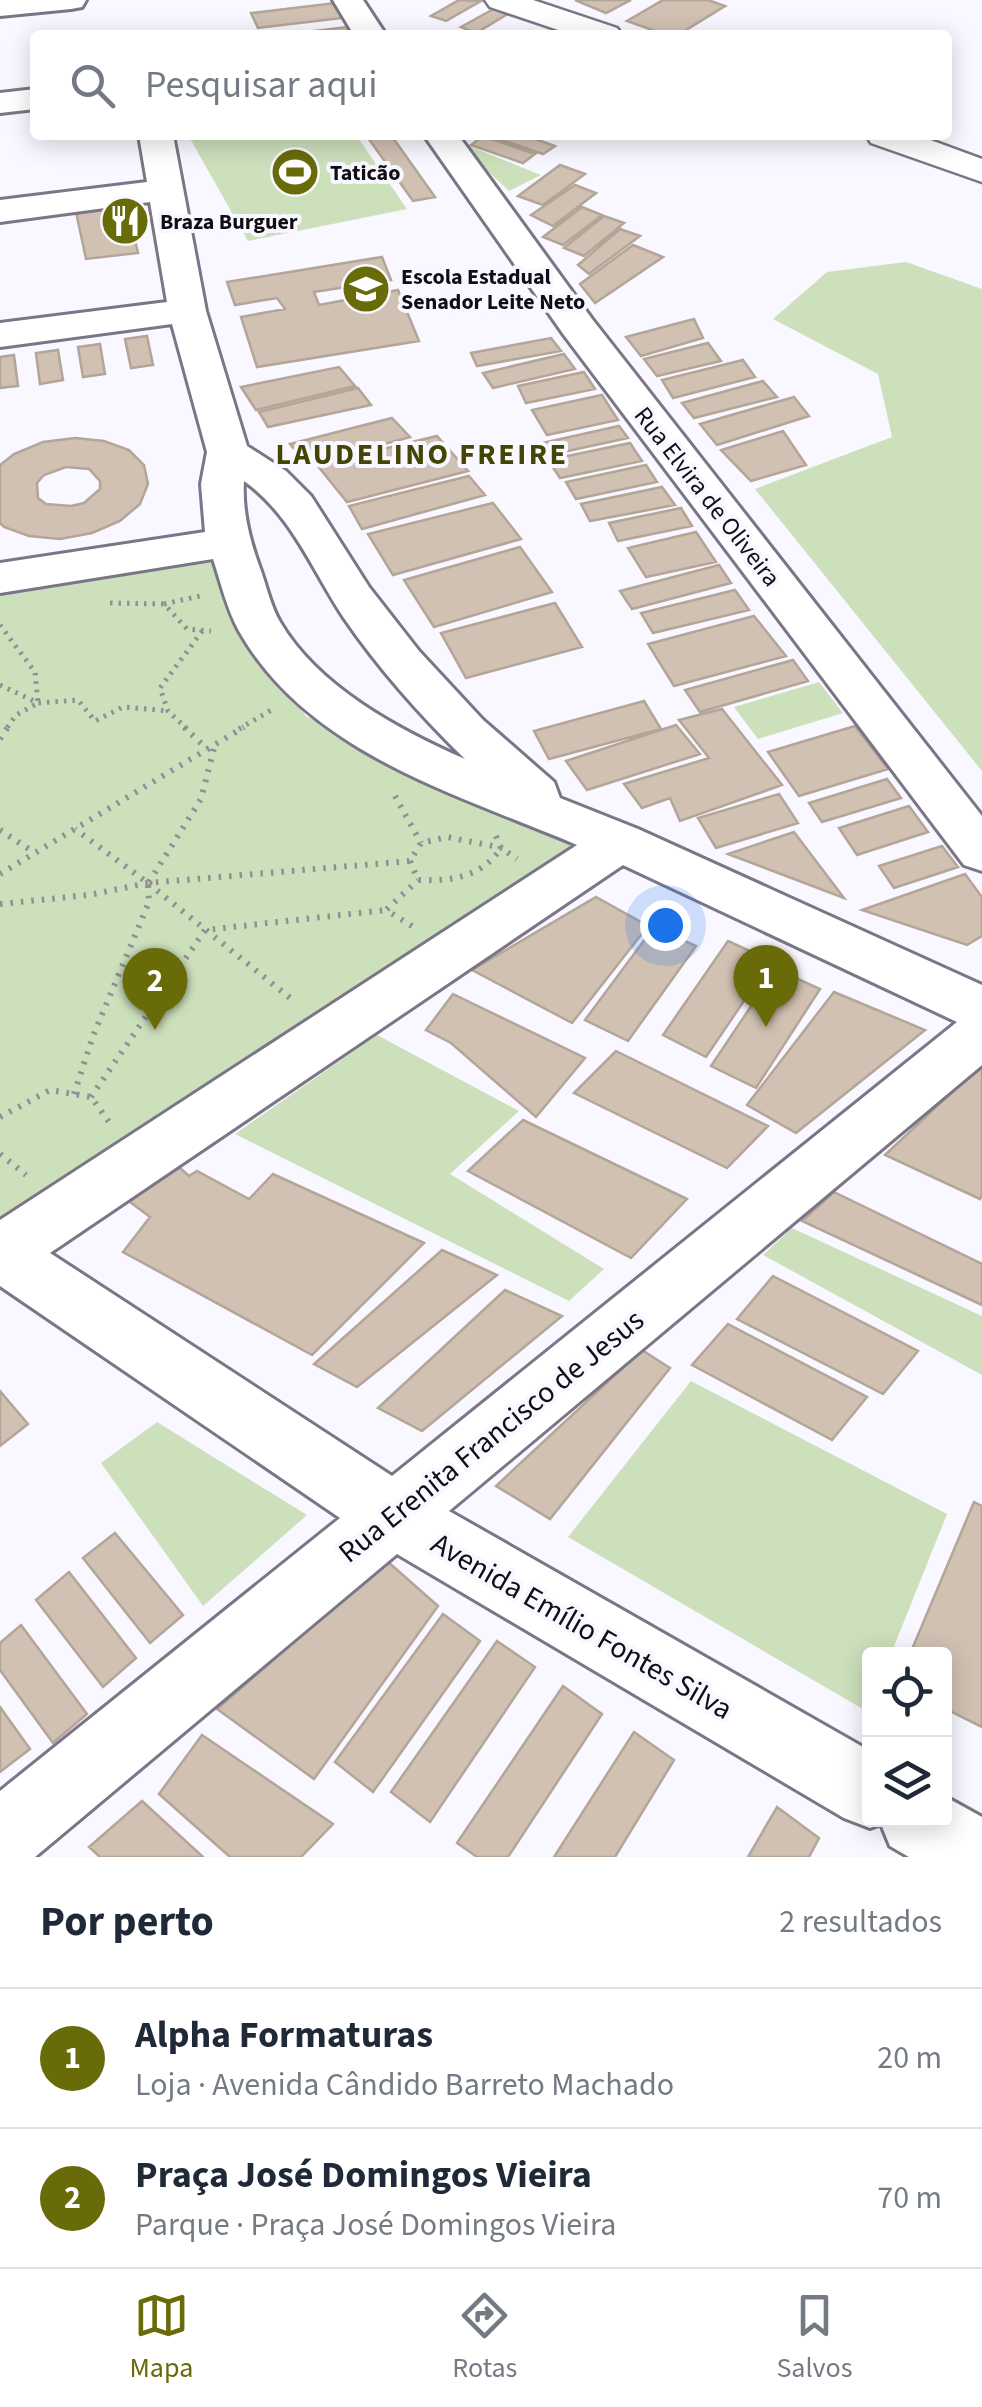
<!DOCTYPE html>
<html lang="pt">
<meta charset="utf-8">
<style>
body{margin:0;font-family:"Source Sans 3",sans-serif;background:#f6f6f7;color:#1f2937}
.controls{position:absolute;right:30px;bottom:30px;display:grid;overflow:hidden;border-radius:10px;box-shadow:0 5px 25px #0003}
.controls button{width:90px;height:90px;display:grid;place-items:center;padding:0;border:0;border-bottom:2px solid #e0e1e3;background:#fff;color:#1f2937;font:50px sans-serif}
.you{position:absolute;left:665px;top:925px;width:35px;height:35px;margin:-25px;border:8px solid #fff;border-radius:50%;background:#1a73e8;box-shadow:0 0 0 15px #1a73e833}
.badge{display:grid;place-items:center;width:65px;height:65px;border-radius:50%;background:#696a08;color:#fff;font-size:32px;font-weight:700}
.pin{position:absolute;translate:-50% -82px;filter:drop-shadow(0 2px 5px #0008)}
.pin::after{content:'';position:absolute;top:52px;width:35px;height:30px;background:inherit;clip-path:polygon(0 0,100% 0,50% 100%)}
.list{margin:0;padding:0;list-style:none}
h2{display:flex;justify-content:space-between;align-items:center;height:130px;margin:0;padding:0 40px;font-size:42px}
h2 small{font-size:32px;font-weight:400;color:#747a83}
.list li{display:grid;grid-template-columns:65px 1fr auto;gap:30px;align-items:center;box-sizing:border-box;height:140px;padding:0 40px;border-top:2px solid #e0e1e3}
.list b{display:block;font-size:38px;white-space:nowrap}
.list p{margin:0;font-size:32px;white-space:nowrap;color:#747a83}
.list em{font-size:32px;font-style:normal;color:#747a83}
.icon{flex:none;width:55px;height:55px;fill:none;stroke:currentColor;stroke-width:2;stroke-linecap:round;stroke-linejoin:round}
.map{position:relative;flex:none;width:982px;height:1857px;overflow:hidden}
.search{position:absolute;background:#fff;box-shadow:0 5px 25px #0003;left:30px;right:30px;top:30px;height:110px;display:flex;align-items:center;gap:25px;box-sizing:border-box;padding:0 35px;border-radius:10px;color:#747a83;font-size:38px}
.sheet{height:410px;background:#fff}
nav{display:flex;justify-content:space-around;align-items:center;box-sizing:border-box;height:140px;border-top:2px solid #e0e1e3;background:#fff;font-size:28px;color:#747a83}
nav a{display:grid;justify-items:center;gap:5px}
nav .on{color:#696a08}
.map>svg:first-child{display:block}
.green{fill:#cde0bc}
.building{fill:#d1c1b3;stroke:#b3a597;stroke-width:2.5;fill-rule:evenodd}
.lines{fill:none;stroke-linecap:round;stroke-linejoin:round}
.minor-casing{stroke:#7b7687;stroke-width:6}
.secondary-casing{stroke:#7b7687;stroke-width:5}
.path-far1{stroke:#908e96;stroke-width:5;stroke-dasharray:2.5 6;stroke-linecap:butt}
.path{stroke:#908e96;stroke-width:6;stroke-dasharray:2.5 8;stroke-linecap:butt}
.minor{fill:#fff;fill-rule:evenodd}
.secondary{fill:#fff;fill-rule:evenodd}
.labels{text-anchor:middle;stroke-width:8;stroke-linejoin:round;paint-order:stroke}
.far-poi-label{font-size:22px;font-weight:bold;fill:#100e14;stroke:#f9f7ff;text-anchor:start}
.street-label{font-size:25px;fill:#100e14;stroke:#f9f7ff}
.far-district-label{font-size:30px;font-weight:bold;letter-spacing:2.5px;fill:#444403;stroke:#f9f7ff}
.near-street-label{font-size:30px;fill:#100e14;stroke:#f9f7ff}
</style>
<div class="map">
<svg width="982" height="1857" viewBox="0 0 982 1857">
<rect width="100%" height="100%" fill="#f9f7ff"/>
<path class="green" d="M188 135H356L407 209 248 241Z
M462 147H471L541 175 509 191Z
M906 262 982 289V771L755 489 892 437 878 374 773 319 827 272Z
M223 561 243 632 306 716 424 772 602 837 0 1224V593Z
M819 682 843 713 758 739 734 707Z
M377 1035 519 1111 450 1174 604 1269 569 1301 235 1134Z
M792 1228 982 1316V1375L763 1255Z
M691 1381 947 1514 891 1654H870L868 1712 568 1537Z
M157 1422 307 1515 203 1606 101 1463Z"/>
<path class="building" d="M459 0 481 1 446 21 431 16Z
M575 0H631L606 13Z
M663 0H708L725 6 678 35H666L627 21Z
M335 3 342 18 258 28 251 13Z
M497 7 511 12 476 33 461 27Z
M347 27 350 35H281Z
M366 135H391L435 197 413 201Z
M524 135 555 146 543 154 491 136Z
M483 136 535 154 523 163 471 145Z
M560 165 585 174 543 205 518 196Z
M575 185 596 193 553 226 531 215Z
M127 205 138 253 86 259 76 212Z
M582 207 602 215 563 245 543 237Z
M604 216 624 223 584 256 564 248Z
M620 229 640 236 589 274 578 265Z
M633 245 663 257 595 303 580 284Z
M382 257 391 280 314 292 319 305 398 290 419 341 257 367 241 317 285 309 277 298 235 305 227 282Z
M694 319 703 338 641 356 626 337Z
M147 336 153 365 131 368 125 339Z
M551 338 561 351 477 366 471 353Z
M708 343 721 361 657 376 644 359Z
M100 344 105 374 83 377 78 347Z
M58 350 63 380 40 384 36 353Z
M564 354 575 369 493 388 483 373Z
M14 355 18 386 0 388V357Z
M743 360 755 377 673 398 662 380Z
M339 367 355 386 256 410 241 387Z
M584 372 595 389 526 403 518 386Z
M763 381 777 397 694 418 682 403Z
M358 388 371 405 268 427 259 412Z
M602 395 618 420 547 435 532 410Z
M794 397 809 416 717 445 700 424Z
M392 418 410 437 307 465 290 444Z
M619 426 628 438 540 457 533 445Z
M783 431 806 465 751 481 721 450Z
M437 436 468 471 347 502 317 465Z
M75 438 104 441 129 450 144 465 148 484 140 504 120 521 92 533 60 539 29 536 4 527 0 523V465L14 454 43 442ZM66 467 89 469 100 481V489L84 503 71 506 46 504 38 498 37 483 44 475Z
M630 443 642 461 560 478 548 460Z
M646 465 657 482 576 499 566 482Z
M469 476 485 495 362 529 349 506Z
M662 487 675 505 590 521 581 504Z
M493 503 521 539 393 575 368 534Z
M681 508 692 526 618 541 609 523Z
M696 532 716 562 646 577 628 548Z
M520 547 552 592 434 627 404 580Z
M719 565 731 583 632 609 620 591Z
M735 590 749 610 653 633 641 613Z
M555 603 582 647 466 678 441 633Z
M754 616 786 656 674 686 648 644Z
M793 660 808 681 700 712 685 690Z
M644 701 661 729 549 759 534 731Z
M722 709 782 785 680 821 670 798 642 808 624 784 709 758 679 720Z
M676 725 700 754 587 790 566 761Z
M855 726 888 769 799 796 768 752Z
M887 779 901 798 822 822 809 803Z
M779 794 798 823 716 848 698 818Z
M909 806 928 832 857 855 839 828Z
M794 832 844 898 728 854Z
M942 846 958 867 894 888 879 866Z
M965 874 982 897V936L967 945 862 910Z
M596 897 648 926 572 1023 472 970Z
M654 927 696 946 628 1041 585 1020Z
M728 941 771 961 706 1057 663 1035Z
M776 969 820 989 756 1088 711 1066Z
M834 992 925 1030 796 1133 747 1105Z
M453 994 585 1058 536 1117 451 1043 426 1030Z
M616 1051 768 1126 727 1168 574 1093Z
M982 1064V1195L980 1199 885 1155Z
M523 1120 687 1199 631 1258 468 1171Z
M172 1161 189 1176 197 1171 249 1199 273 1174 424 1243 312 1355 123 1252 150 1217 126 1199Z
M834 1192 982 1264V1305L802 1221Z
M442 1250 497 1275 357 1387 314 1364Z
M773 1276 918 1351 883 1394 737 1319Z
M505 1290 562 1316 422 1431 378 1408Z
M728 1324 867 1397 832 1440 692 1365Z
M642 1350 670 1368 550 1519 496 1486Z
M0 1391 28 1424 0 1446Z
M974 1502 982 1506V1727L944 1708V1654H910Z
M115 1533 183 1615 150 1643 83 1558Z
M387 1561 438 1606 314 1779 217 1709Z
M69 1572 136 1658 103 1687 36 1600Z
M443 1614 480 1641 373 1792 335 1762Z
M21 1625 87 1714 53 1743 0 1670V1643Z
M497 1641 535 1667 430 1822 391 1792Z
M563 1686 602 1714 508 1857H477L457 1843Z
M0 1707 30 1749 0 1772Z
M634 1732 674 1760 615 1857H554Z
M202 1735 333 1824 301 1857H230L159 1794Z
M142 1801 203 1857H100L89 1847Z
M777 1807 819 1838 809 1857H748Z"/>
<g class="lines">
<g class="minor-casing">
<path id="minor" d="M0 0H86L82 7 71 9 0 16Z
M333 0H363L386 35H354Z
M35 89V109L0 113V93Z
M139 135H173L206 311 247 446 286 471 311 496 369 587 419 651 483 720 554 782 560 798 638 829 982 985V1065L449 1511 870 1751V1820H944V1796L982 1817V1857H909L890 1846 881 1824 870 1828 844 1818 397 1554 35 1857H0V1791L340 1518 0 1286V1220L577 845C457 794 308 753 239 631 227 610 221 583 213 559L0 593V563L205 532 201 484 207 452 172 324 0 347V323L167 302 150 202 0 222V200L147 182ZM244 481C292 515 312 570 344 618 379 669 421 716 465 759 399 730 318 687 280 622 271 607 267 588 261 571 250 542 242 512 244 481ZM623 865 957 1022 392 1476 50 1253Z
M424 135H458L592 319 982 816V871L964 865 564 335Z"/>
</g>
<g class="secondary-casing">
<path id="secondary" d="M485 0H533L617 28 622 35H573L490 7Z
M866 135H917L982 159V182L871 143Z"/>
</g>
<path class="path-far1" d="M110 603 164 604 187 629 211 631
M164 604 200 596
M0 625 35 672 38 703 16 715 6 729
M0 685 38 703 78 700 95 721 123 707 168 711
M187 729 168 711 160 688 203 630
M239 729 273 709"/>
<path class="path" d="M184 727 207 749
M0 739 8 727
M395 796 421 843
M0 830 35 853
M496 836 501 848 517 859
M410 861 418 880C451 881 481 878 501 848
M0 874 244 727
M149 882 201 799 215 744
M149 884 295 1002
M0 904 89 895 148 883 410 861 421 843 447 837 503 848
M412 926 386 910 418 880
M74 1094 93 1036 149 902 148 883 75 829
M91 1097 205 930 386 910
M0 1117 50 1090 91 1097 109 1122
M0 1154 26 1175"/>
<use href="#minor" class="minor"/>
<use href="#secondary" class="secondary"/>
</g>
<defs>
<g id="stadium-disc" transform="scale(2.5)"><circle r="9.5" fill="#696a08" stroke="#f9f7ff"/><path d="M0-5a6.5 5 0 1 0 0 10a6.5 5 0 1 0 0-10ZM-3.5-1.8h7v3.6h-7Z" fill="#fff"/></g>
<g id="restaurant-disc" transform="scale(2.5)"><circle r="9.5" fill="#696a08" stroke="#f9f7ff"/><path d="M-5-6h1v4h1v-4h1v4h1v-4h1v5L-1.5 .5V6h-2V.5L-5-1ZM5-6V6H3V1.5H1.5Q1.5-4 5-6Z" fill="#fff"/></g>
<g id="school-disc" transform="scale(2.5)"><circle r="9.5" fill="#696a08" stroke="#f9f7ff"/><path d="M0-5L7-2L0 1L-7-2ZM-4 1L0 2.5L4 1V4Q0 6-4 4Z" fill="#fff"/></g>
</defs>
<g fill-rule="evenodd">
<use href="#stadium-disc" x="295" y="172"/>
<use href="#restaurant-disc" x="125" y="221"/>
<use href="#school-disc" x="366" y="289"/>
</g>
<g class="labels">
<g class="far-poi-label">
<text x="330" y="180">Taticão</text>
<text x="160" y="229">Braza Burguer</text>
<text x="401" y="284">Escola Estadual<tspan x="401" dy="25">Senador Leite Neto</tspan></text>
</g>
<g class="street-label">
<text transform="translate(708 496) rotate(52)" y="9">Rua Elvira de Oliveira</text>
</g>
<g class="far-district-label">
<text x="422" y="464">LAUDELINO FREIRE</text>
</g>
<g class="near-street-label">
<text transform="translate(491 1436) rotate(-39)" y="10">Rua Erenita Francisco de Jesus</text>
<text transform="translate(582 1626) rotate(30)" y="10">Avenida Emílio Fontes Silva</text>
</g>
</g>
</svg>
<div class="controls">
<button><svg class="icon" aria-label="locate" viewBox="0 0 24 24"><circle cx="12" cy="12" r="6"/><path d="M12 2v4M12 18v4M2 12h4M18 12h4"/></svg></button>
<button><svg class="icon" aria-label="layers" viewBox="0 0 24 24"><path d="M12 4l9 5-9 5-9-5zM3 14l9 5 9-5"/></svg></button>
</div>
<div class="you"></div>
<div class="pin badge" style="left:766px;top:1027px">1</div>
<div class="pin badge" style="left:155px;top:1030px">2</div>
<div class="search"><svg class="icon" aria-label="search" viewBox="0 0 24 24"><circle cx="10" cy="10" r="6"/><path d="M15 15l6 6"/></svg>Pesquisar aqui</div>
</div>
<section class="sheet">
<h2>Por perto<small>2 resultados</small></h2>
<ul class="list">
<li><span class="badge">1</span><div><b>Alpha Formaturas</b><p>Loja · Avenida Cândido Barreto Machado</p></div><em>20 m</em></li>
<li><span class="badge">2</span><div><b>Praça José Domingos Vieira</b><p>Parque · Praça José Domingos Vieira</p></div><em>70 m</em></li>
</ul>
</section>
<nav>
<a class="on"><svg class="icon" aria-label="map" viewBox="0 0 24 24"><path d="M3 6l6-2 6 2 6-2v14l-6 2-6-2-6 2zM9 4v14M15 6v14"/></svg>Mapa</a>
<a><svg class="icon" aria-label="directions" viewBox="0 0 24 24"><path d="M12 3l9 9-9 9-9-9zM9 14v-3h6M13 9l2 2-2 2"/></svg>Rotas</a>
<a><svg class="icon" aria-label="saved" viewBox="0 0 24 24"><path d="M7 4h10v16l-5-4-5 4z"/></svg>Salvos</a>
</nav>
